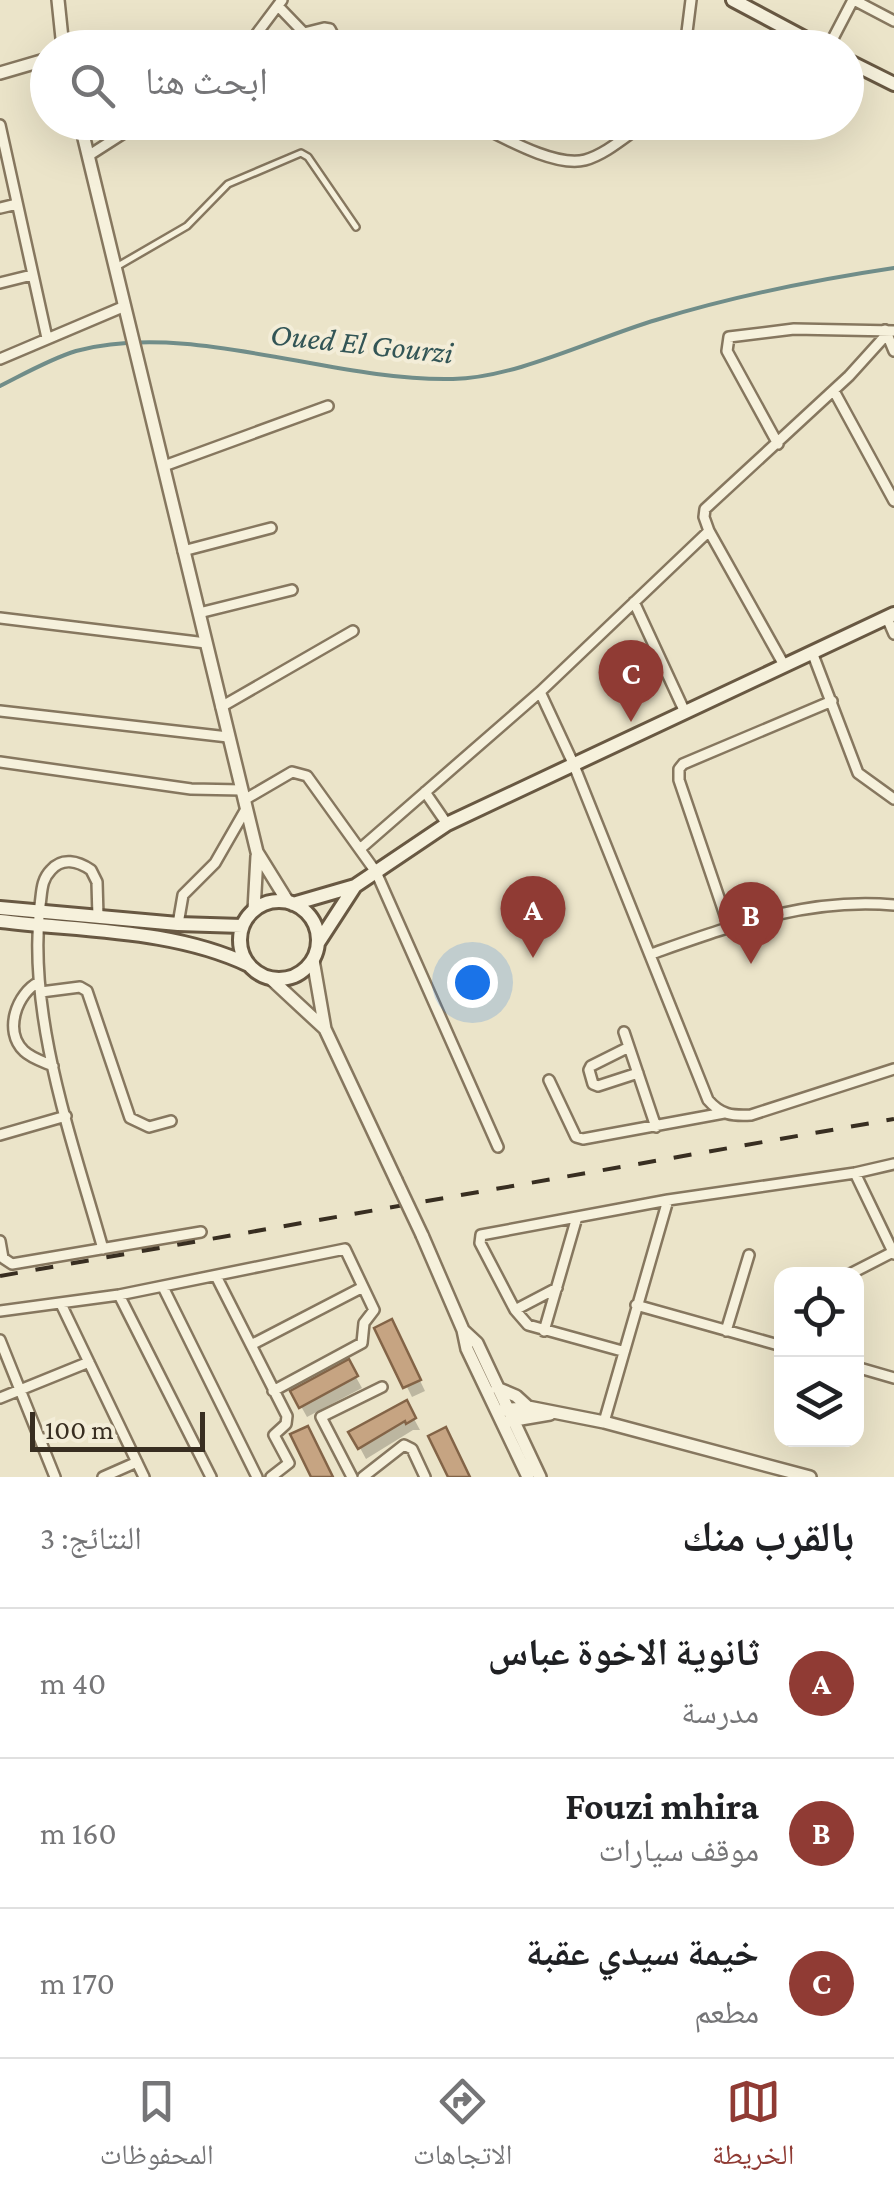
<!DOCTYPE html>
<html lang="ar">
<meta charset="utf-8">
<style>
body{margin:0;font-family:"Crimson Pro","Noto Naskh Arabic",serif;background:#f2f2f2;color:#202124;direction:rtl}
.controls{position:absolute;right:30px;bottom:30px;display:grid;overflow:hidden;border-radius:20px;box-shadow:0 10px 40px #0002}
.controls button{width:90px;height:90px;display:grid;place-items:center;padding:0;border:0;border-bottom:2px solid #e0e0e0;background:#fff;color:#202124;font:50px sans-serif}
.scale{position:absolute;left:30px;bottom:25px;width:175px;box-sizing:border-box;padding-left:10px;border:5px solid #382e21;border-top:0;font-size:28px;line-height:35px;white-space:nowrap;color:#382e21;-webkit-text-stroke:8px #f3edd8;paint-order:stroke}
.you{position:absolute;left:472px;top:982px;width:35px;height:35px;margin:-25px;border:8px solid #fff;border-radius:50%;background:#1a73e8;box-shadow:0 0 0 15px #1a73e833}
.badge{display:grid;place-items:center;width:65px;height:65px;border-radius:50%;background:#903b34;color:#fff;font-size:32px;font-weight:700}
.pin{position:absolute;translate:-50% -82px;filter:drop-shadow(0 2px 5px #0008)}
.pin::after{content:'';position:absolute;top:52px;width:35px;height:30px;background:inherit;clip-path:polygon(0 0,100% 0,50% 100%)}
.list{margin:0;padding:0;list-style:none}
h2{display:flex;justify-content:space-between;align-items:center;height:130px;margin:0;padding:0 40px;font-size:42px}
h2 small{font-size:32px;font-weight:400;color:#757577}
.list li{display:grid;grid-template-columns:65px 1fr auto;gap:30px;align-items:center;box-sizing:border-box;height:150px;padding:0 40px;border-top:2px solid #e0e0e0}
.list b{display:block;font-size:38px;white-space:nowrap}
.list p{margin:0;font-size:32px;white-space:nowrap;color:#757577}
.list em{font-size:32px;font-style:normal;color:#757577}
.icon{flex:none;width:55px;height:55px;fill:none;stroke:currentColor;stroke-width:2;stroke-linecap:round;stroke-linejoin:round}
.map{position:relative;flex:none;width:894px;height:1477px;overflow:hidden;direction:ltr}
.search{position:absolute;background:#fff;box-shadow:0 10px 40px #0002;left:30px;right:30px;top:30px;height:110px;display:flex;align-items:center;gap:25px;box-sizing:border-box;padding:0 35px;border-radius:55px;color:#757577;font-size:38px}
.sheet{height:580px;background:#fff}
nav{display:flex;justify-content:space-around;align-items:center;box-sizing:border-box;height:140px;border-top:2px solid #e0e0e0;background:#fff;font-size:28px;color:#757577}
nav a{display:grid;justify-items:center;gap:5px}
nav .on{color:#903b34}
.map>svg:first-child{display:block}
.shadow{fill:#0003}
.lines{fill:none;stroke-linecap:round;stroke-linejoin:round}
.stream{stroke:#708d89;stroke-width:4}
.building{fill:#c6a482;stroke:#836447;stroke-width:2.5}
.service-casing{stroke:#86775f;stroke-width:10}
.minor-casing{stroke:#86775f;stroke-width:14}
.tertiary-casing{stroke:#86775f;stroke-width:16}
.secondary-casing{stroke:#685842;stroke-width:18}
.service{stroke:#f6f1dc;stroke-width:5}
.minor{stroke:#f6f1dc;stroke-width:9}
.tertiary{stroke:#f6f1dc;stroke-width:11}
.secondary{stroke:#f6f1dc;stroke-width:12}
.rail{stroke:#382e21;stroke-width:4;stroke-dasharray:18 18;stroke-linecap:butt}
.tertiary-bridge-casing{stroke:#86775f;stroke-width:16;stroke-linecap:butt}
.tertiary-bridge{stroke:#f6f1dc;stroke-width:11}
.labels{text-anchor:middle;stroke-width:8;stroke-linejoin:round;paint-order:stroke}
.water-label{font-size:32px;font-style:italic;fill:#325556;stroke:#f3edd8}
</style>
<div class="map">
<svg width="894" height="1477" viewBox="0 0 894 1477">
<rect width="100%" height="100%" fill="#ebe4c9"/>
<path class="shadow" d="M378 1329 397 1333 425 1391 412 1397Z
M348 1363 362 1388 307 1417 293 1392Z
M406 1404 420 1430H413L366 1459 352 1433Z"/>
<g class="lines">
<path class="stream" d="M0 386C24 374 50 359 76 351 192 320 332 382 453 379 516 378 595 338 656 320 734 296 814 280 894 268"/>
</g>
<path class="building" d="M392 1319 421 1380 403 1388 374 1328Z
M349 1359 358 1376 299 1408 290 1391Z
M407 1400 416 1418 406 1424 405 1421 358 1449 348 1432Z
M308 1426 333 1477H311L290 1434Z
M446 1427 470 1477H448L428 1436Z"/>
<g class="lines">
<g class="service-casing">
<path id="service" d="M118 266 187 226 228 184 301 153 308 157 356 227"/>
</g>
<g class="minor-casing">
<path id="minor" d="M854 0 894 21
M278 6 304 33 324 28 330 29 340 48
M246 48 282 0
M685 48 691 0
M828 48 853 0
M472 122C501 136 555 168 585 160 607 154 628 134 647 122
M0 125 47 338
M88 156 141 122
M0 208 17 204
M0 283 32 275
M887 334 894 351
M0 359 125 306
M834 391 894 501
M778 444 727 351 729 337 794 329 894 331
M164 466 328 406
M183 551 271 528
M634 602 684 710
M199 613 292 590
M0 618 206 643
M887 618 894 634
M812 652 858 773 894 799
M784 665 709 531 704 517 705 509 849 376 887 334 885 330
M540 692 573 763 708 1100C721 1115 732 1116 751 1115L894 1069
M221 707 353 631
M0 711 228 737
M0 762 191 789 242 790
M425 792 447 824
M244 800 292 772 307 776 376 872 498 1147
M360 849 540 692 709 531
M98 917 97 882 91 870C78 861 62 857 51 870 41 880 42 892 40 905 27 1018 73 1142 103 1249
M178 924 183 895 215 863 246 809
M729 927 679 780V769L683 764 832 701
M651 954C731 926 808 897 894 905
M39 982C17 993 3 1031 24 1051 31 1058 44 1062 53 1066
M41 992 80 987 87 991 130 1118 149 1127 171 1121
M624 1032 656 1127
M629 1047 591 1066 589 1070 593 1084 598 1086 638 1073
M549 1080 576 1137 583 1139 724 1113
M0 1135 66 1116
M855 1173 894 1254
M0 1241 3 1258 12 1264 201 1232
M850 1274 893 1252
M216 1276 287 1416 286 1424 274 1435 289 1463 271 1477
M163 1287 257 1477
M119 1295 211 1477
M61 1304 144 1477
M636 1305 782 1346
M515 1310 557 1288
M0 1311 119 1295 345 1249 374 1310 364 1323 362 1343 273 1391
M544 1331 577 1217
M726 1331 749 1255
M0 1340 55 1477
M251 1345 363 1287
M622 1351 528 1325 515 1310 480 1243 481 1235 668 1200 855 1173 894 1164
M856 1367 894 1378
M0 1398 89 1362
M604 1422 668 1200
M103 1477 137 1462
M352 1477 321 1417 382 1387
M363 1477 404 1445 412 1449 425 1477"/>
</g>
<g class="tertiary-casing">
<path id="tertiary" d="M58 0 63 48
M0 73 48 59
M80 122 257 852 288 902
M254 910 257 856
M313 960 325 1029 396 1180
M270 978 325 1029
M422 1235 463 1330 467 1349 528 1477
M463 1330 477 1343 540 1477
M497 1388 516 1396 528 1407
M497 1411 528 1407 604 1422 810 1477
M509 1421 550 1414"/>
</g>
<g class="secondary-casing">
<path id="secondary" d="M733 0 823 48
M846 60 894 84
M240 940a39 39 0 1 1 78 0a39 39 0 1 1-78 0Z
M293 904 355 886 447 824 894 614
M0 908 178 924 242 926
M0 921C83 931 173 929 249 965
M318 943 355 886"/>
</g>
<use href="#service" class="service"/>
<use href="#minor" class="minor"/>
<use href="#tertiary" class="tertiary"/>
<use href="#secondary" class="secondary"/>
<path class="rail" d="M0 1276 894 1119"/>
<g class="tertiary-bridge-casing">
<path id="tertiary-bridge" d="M396 1180 422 1235"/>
</g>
<use href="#tertiary-bridge" class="tertiary-bridge"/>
</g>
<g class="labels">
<g class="water-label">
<text transform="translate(362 343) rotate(6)" y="11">Oued El Gourzi</text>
</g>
</g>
</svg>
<div class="controls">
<button><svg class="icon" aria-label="locate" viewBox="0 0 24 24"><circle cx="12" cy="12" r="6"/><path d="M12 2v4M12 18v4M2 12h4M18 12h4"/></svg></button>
<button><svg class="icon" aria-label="layers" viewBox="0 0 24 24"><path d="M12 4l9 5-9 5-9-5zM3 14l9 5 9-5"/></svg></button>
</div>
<div class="scale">100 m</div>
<div class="you"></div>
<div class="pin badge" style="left:533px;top:958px">A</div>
<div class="pin badge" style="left:751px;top:964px">B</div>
<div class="pin badge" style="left:631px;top:722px">C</div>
<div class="search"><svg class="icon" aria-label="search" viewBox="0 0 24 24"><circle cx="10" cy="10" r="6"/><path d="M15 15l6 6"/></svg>ابحث هنا</div>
</div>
<section class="sheet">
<h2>بالقرب منك<small>النتائج: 3</small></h2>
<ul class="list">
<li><span class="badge">A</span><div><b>ثانوية الاخوة عباس</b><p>مدرسة</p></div><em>40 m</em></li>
<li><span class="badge">B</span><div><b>Fouzi mhira</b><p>موقف سيارات</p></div><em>160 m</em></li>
<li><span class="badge">C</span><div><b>خيمة سيدي عقبة</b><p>مطعم</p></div><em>170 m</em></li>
</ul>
</section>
<nav>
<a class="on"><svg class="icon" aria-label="map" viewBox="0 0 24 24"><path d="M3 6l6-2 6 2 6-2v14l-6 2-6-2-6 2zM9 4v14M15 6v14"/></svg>الخريطة</a>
<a><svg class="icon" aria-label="directions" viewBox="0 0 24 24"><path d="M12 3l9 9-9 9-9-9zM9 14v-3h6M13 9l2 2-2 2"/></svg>الاتجاهات</a>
<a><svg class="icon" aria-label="saved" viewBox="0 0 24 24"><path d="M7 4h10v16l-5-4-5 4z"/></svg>المحفوظات</a>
</nav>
